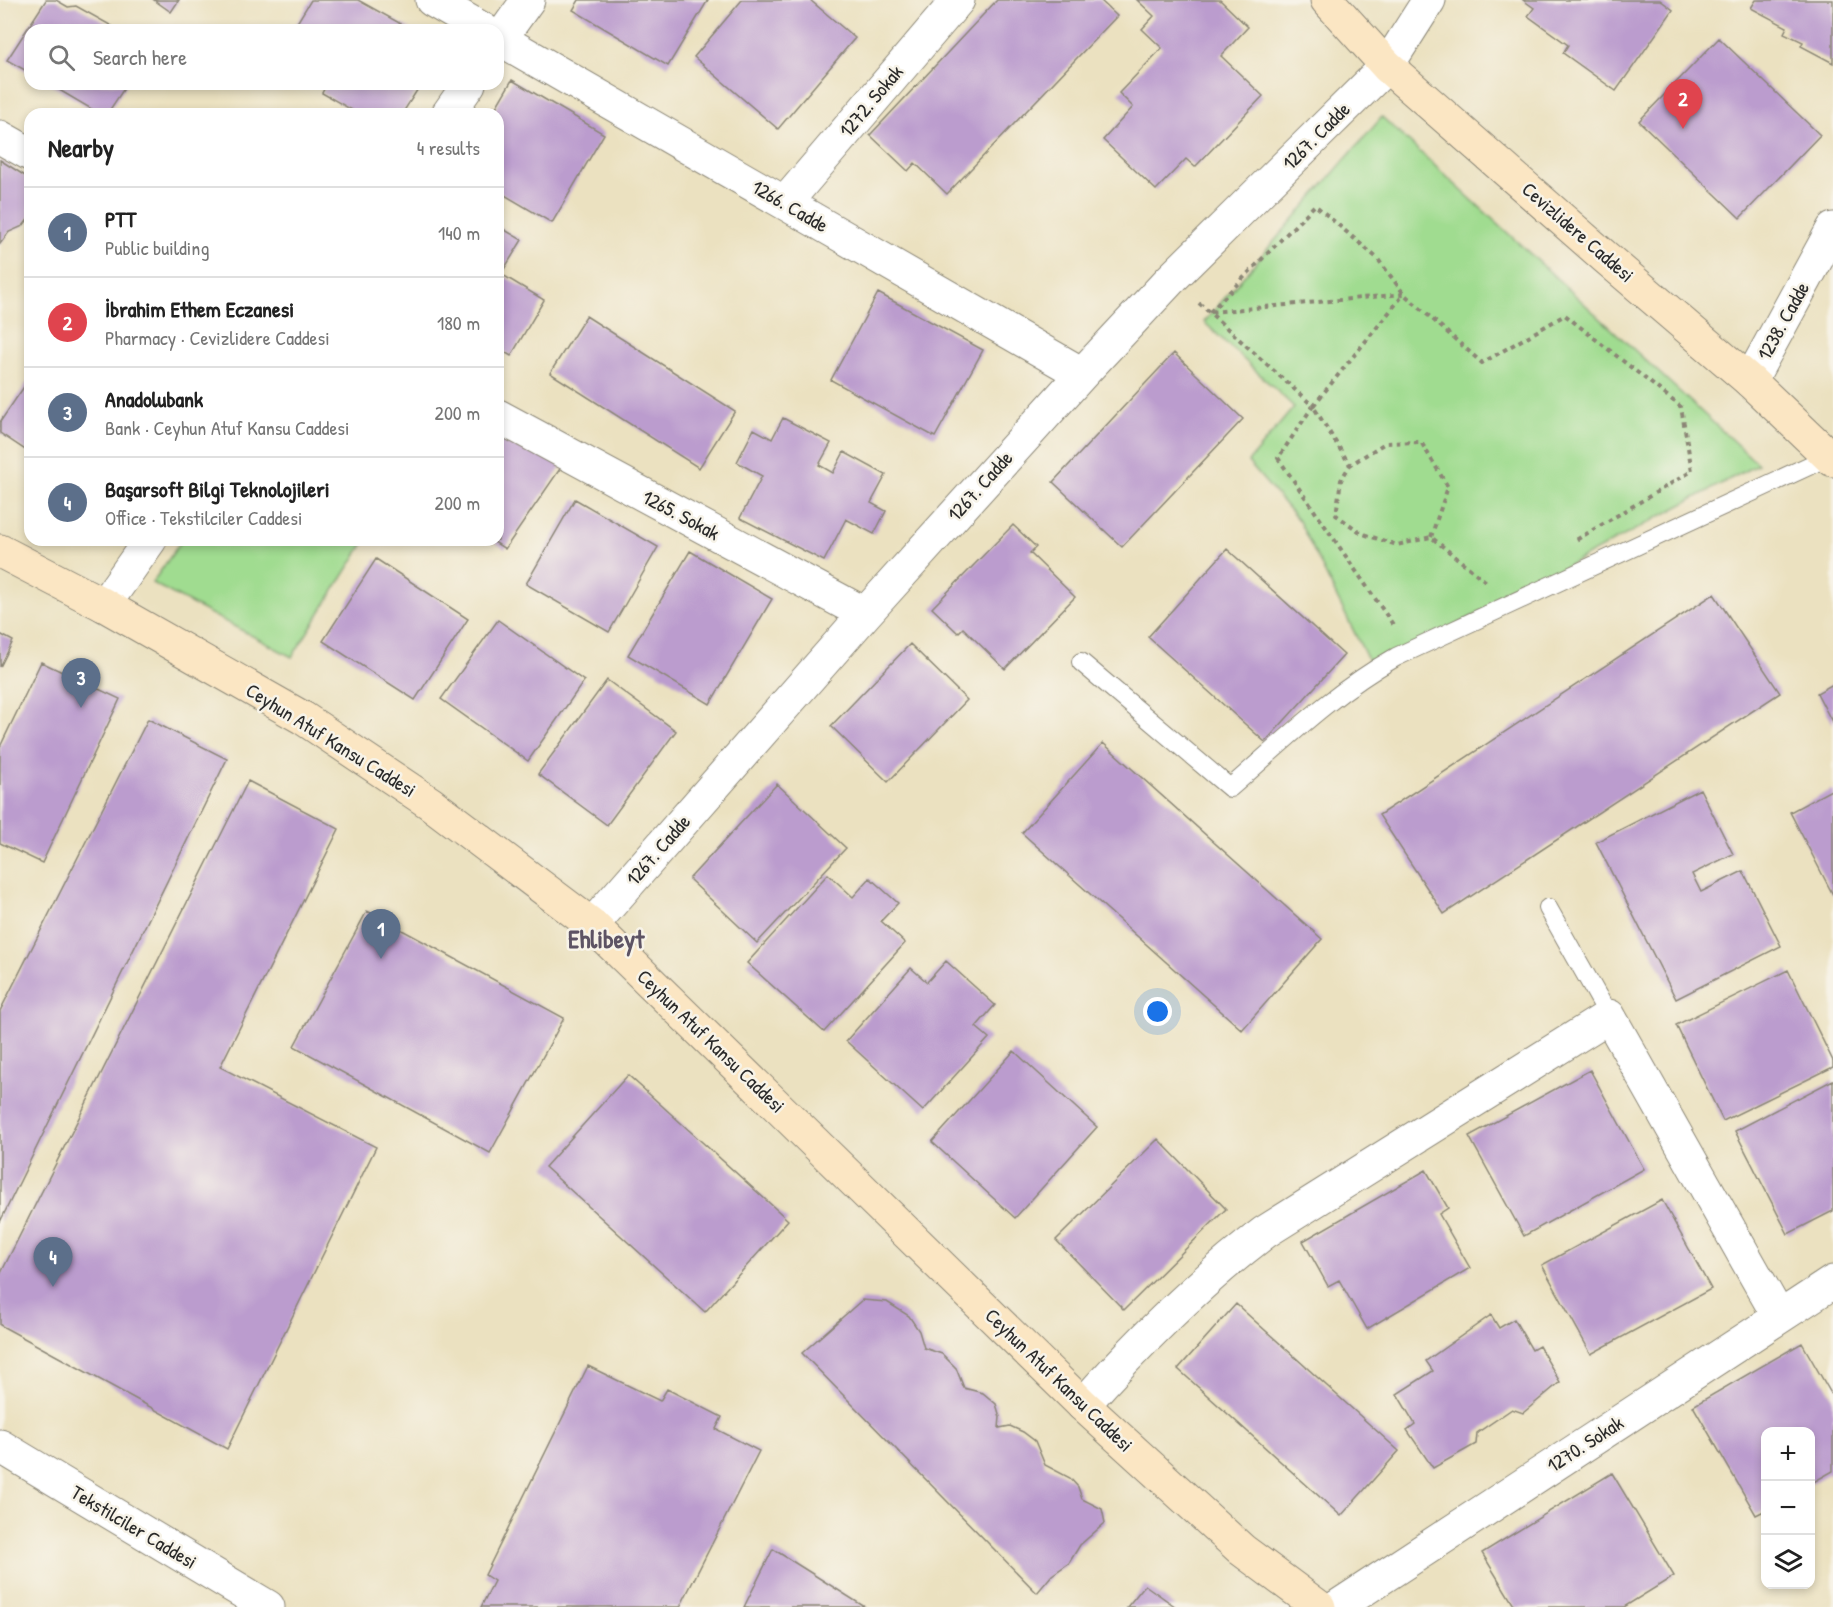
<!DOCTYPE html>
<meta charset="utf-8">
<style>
body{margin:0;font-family:"Patrick Hand",sans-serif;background:#f2f2f2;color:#222}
.controls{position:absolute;right:18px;bottom:18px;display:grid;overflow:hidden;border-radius:12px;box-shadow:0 3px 9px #0003}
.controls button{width:54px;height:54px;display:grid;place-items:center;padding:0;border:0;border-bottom:2px solid #e0e0e0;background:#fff;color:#222;font:30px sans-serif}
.you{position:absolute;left:1158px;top:1012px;width:21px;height:21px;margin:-15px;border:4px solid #fff;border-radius:50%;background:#1a73e8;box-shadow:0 0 0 9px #1a73e833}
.badge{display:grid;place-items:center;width:39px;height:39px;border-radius:50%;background:#ea580c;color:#fff;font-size:20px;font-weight:700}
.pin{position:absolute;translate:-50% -50px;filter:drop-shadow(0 2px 3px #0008)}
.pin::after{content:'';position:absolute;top:32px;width:21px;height:18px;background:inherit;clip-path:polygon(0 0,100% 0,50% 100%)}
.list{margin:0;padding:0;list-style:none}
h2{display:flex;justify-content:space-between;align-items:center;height:78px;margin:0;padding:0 24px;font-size:26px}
h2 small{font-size:20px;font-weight:400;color:#767676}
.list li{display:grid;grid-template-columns:39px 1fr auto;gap:18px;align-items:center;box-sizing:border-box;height:90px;padding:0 24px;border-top:2px solid #e0e0e0}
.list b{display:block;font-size:22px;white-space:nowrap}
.list p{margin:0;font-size:20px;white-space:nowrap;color:#767676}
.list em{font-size:20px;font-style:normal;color:#767676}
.icon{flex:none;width:33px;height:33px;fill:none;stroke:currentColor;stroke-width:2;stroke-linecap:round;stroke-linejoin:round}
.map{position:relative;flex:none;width:1833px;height:1607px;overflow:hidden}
.search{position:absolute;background:#fff;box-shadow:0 3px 9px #0003;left:24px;top:24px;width:480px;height:66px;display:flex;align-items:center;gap:15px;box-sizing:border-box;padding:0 21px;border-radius:18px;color:#767676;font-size:22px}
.panel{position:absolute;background:#fff;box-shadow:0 3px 9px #0003;left:24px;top:108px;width:480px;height:438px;border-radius:18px}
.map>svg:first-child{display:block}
.green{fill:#a0dc90;stroke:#66845e;stroke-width:1.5}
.building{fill:#bb9cce}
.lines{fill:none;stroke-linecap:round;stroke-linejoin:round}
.service-casing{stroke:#8b8676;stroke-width:20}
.minor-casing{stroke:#8b8676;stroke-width:35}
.tertiary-casing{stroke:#8b8676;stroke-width:35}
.secondary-casing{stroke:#8b8676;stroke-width:35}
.path{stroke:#8b8676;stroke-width:4;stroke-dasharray:4.5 4.5;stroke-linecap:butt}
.service{stroke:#fff;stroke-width:18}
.minor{stroke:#fff;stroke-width:33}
.tertiary{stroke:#fff;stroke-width:33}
.secondary{stroke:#fbe6c3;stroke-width:33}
.labels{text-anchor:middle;stroke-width:5;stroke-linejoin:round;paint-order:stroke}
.street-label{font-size:20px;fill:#2b2b2b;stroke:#f7f3e8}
.district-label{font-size:26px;font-weight:bold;fill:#5d5364;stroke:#f7f3e8}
</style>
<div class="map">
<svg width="1833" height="1607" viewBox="0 0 1833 1607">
<rect width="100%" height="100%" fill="#f7f3e8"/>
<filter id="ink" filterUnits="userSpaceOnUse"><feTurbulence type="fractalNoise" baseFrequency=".0167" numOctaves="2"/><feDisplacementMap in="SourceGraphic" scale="12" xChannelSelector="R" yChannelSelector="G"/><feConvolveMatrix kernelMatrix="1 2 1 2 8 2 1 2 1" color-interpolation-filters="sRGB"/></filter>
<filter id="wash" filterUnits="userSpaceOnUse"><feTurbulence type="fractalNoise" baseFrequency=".008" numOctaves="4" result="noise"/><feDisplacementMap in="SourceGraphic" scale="24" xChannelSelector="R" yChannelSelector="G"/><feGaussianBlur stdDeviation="1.35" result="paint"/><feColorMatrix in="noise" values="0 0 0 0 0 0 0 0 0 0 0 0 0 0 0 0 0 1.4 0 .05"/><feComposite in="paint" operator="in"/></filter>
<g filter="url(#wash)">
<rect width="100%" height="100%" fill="#ebe1c0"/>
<path class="green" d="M1382 117 1758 464 1373 670 1299 521 1248 462 1294 407 1204 322Z
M182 540H366L292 657 152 583Z"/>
<g id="blocks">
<path class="building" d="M46 0H56L68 7 76 6 119 30H30V73L7 60Z
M154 0H179L171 12Z
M311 0H358L412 30H302L295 26Z
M579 0H708L668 66 573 10Z
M742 0H810L855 38 778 129 694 57Z
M997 0H1100L1117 16 947 194 915 163 908 171 870 135Z
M1137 0H1220L1248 27 1221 56 1263 96 1195 167 1186 159 1156 190 1103 140 1133 107 1119 93 1162 48 1142 29 1154 16Z
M1523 0H1660L1673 10 1616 91 1563 53 1568 45 1528 16 1534 8Z
M1756 0H1833V63L1801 46 1803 42 1784 33 1787 27 1751 8Z
M1719 38 1820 135 1740 218 1639 121Z
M512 80 604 134 552 223 498 191V114H492Z
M49 84H127L107 114H100Z
M327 84H421L402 114H359L322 93Z
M0 160 30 179V217L23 226 9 232 0 244Z
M498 226 522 240 501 274 544 300 511 356 498 348Z
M878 293 983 350 935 437 831 380Z
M586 316 735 411 699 468 550 373Z
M1174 353 1243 419 1122 547 1053 482Z
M30 378V453L0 433V422Z
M783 418 831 443 819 465 833 473 844 452 886 475 871 503 886 511 874 534 846 519 824 561 740 518 762 476 737 462 754 429 772 439Z
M498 423 562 466 505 549 491 540H498Z
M575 499 658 547 609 632 526 584Z
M1013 525 1036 547 1030 553 1075 597 1005 669 963 628 958 633 932 608Z
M1227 549 1344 655 1265 742 1148 637Z
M690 551 772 599 710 704 628 655Z
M376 559 468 619 415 700 323 641Z
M1714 594 1780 693 1444 914 1379 815Z
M498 620 584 681 528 761 441 699Z
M0 634 13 641 0 667Z
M910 644 967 700 888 782 831 726Z
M41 662 120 699 42 863 0 843V747Z
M607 680 676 731 607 825 538 774Z
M1833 684V724L1817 693Z
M148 719 227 759 0 1222V1011Z
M1103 743 1322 939 1242 1030 1022 833Z
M248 781 339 829 220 1067 376 1147 227 1449 0 1325V1275Z
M777 784 846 848 757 943 689 879Z
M1700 789 1733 854 1692 874 1701 892 1743 871 1781 946 1676 999 1596 842Z
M1833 789V895L1790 812Z
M828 874 853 897 870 878 898 903 881 921 905 943 824 1032 747 963Z
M367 911 564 1018 490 1153 294 1046Z
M946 961 995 1005 976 1027 989 1038 923 1111 846 1041 911 968 927 982Z
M1788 970 1833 1061V1067L1723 1121 1676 1025Z
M1014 1051 1097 1127 1015 1218 932 1142Z
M1590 1070 1644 1169 1524 1236 1469 1136Z
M628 1075 788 1220 705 1312 545 1167Z
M1833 1080V1211L1788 1234 1735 1131Z
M1158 1139 1226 1209 1124 1310 1056 1240Z
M1426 1170 1448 1208 1439 1214 1470 1268 1367 1329 1339 1280 1328 1286 1303 1241Z
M1662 1200 1711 1289 1591 1354 1542 1265Z
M862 1300 887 1302 909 1316 919 1331 924 1348 942 1354 956 1368 964 1388 983 1393 996 1404 1000 1417 999 1428 1010 1426 1023 1432 1035 1441 1045 1465 1070 1478 1078 1487 1082 1499 1102 1509 1105 1523 1080 1545 1069 1563 1052 1575 1037 1593 802 1353Z
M1236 1304 1399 1451 1341 1516 1178 1369Z
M1491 1315 1499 1328 1514 1319 1532 1350 1539 1346 1560 1382 1523 1413 1512 1409 1477 1433 1476 1444 1433 1468 1407 1430 1415 1424 1397 1394 1433 1371 1426 1361Z
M1802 1343 1833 1397V1471L1810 1484V1432H1766V1510L1756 1515 1693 1406Z
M588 1366 660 1401 667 1389 722 1417 716 1429 759 1451 680 1607H481L494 1581 485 1575Z
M1612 1473 1674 1576 1624 1607H1515L1482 1553Z
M773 1549 865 1607H744Z
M1145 1585 1176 1607H1127Z"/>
</g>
</g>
<g filter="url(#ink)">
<use href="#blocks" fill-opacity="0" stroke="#8b8676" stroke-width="1.5"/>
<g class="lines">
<g class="service-casing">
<path id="service" d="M1081 662 1230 788C1284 741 1332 693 1396 657L1828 457
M1548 908 1609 1016"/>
</g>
<g class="minor-casing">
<path id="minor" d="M432 0 484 30
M498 38 1082 374
M498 42 528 0
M448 114 469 84
M0 137 30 154
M785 203 958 0
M1750 381 1833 229
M498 416 865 614
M104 605 150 540
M592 925 865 614 1082 374 1170 280 1387 66 1429 0
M1083 1405C1139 1342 1198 1283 1265 1232L1609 1016 1779 1317
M1337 1607 1833 1282"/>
</g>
<g class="tertiary-casing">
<path id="tertiary" d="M0 1446 268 1607"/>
</g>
<g class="secondary-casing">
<path id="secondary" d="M1327 0 1387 66 1605 257 1750 381 1833 460
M0 551 104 605 303 718 430 803 592 925 1083 1405 1242 1550 1319 1607"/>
</g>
<path class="path" d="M1199 303 1313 406 1278 458 1394 626
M1210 312 1315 205 1377 258 1404 294 1482 363 1565 315 1681 407 1692 471 1576 540
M1211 312 1404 294 1313 406 1350 465
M1431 537 1448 487 1421 442 1385 443 1350 465 1341 480 1336 515 1363 534 1397 545 1431 537 1489 584"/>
<use href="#service" class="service"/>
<use href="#minor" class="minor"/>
<use href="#tertiary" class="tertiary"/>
<use href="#secondary" class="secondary"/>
</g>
</g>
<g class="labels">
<g class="street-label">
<text transform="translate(871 101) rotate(-50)" y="7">1272. Sokak</text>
<text transform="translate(1316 136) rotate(-45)" y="7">1267. Cadde</text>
<text transform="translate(790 206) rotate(30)" y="7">1266. Cadde</text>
<text transform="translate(1578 232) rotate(41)" y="7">Cevizlidere Caddesi</text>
<text transform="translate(1783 321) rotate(-61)" y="7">1238. Cadde</text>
<text transform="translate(980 486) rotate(-48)" y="7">1267. Cadde</text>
<text transform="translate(681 515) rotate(28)" y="7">1265. Sokak</text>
<text transform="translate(331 740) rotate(32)" y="7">Ceyhun Atuf Kansu Caddesi</text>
<text transform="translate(658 850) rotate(-49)" y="7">1267. Cadde</text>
<text transform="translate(711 1041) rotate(44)" y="7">Ceyhun Atuf Kansu Caddesi</text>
<text transform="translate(1059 1380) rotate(44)" y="7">Ceyhun Atuf Kansu Caddesi</text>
<text transform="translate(1585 1444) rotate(-33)" y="7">1270. Sokak</text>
<text transform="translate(134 1527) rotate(31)" y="7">Tekstilciler Caddesi</text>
</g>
<g class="district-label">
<text x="606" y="948">Ehlibeyt</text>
</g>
</g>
</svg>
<div class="controls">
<button>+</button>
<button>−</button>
<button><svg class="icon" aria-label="layers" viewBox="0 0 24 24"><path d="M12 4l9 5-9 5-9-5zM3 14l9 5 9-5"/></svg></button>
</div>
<div class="you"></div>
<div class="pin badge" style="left:381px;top:959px;background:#5c6f8a">1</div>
<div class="pin badge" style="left:1683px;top:129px;background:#e0444e">2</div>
<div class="pin badge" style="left:81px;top:708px;background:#5c6f8a">3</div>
<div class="pin badge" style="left:53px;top:1287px;background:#5c6f8a">4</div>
<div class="search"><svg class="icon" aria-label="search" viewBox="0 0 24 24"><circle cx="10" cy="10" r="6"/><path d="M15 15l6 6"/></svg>Search here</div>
<section class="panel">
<h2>Nearby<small>4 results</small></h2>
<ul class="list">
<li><span class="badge" style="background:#5c6f8a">1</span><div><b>PTT</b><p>Public building</p></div><em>140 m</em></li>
<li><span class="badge" style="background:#e0444e">2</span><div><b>İbrahim Ethem Eczanesi</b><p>Pharmacy · Cevizlidere Caddesi</p></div><em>180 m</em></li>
<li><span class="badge" style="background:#5c6f8a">3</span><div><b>Anadolubank</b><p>Bank · Ceyhun Atuf Kansu Caddesi</p></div><em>200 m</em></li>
<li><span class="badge" style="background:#5c6f8a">4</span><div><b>Başarsoft Bilgi Teknolojileri</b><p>Office · Tekstilciler Caddesi</p></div><em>200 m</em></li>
</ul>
</section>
</div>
